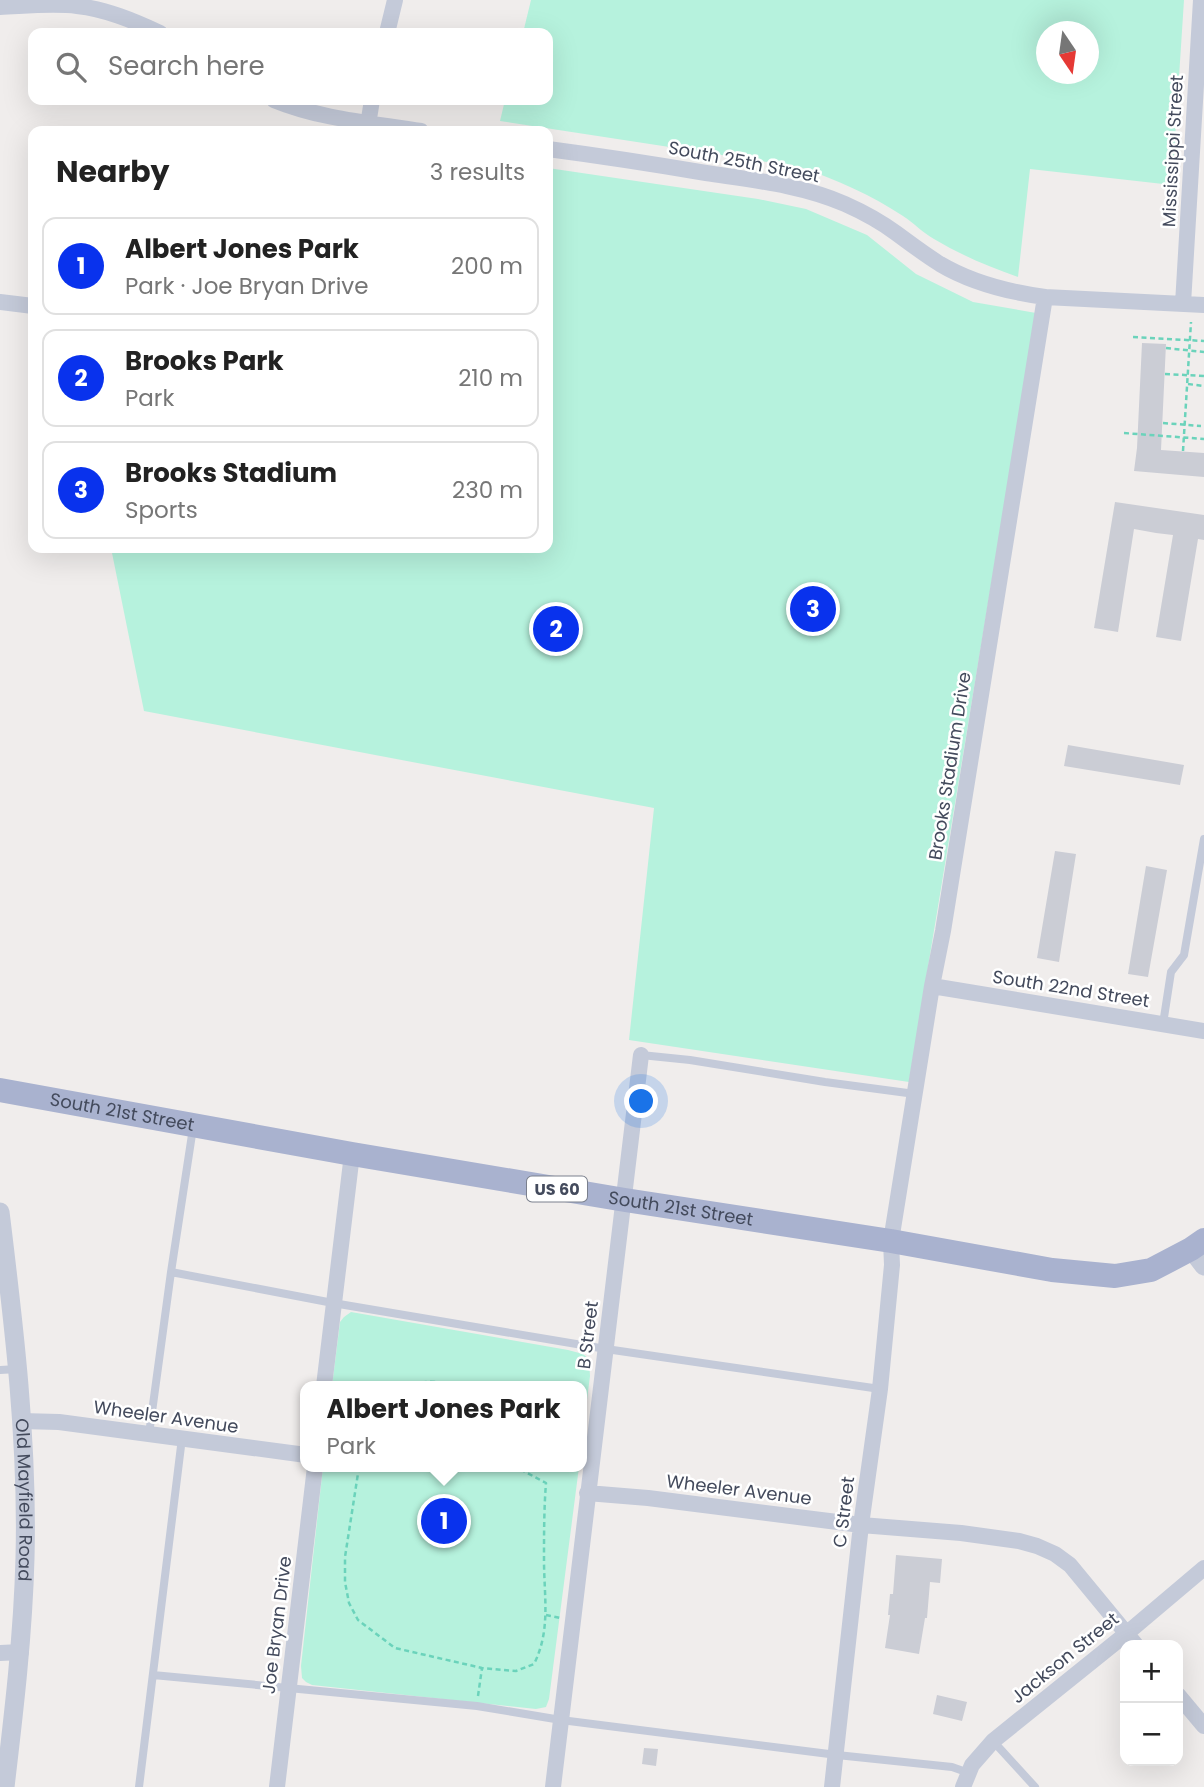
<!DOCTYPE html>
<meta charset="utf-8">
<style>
body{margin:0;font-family:Poppins,sans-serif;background:#f2f2f2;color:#222}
.controls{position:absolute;right:21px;bottom:21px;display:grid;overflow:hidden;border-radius:14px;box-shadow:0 7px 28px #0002}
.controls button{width:63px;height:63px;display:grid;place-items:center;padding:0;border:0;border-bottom:2px solid #e0e0e0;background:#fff;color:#222;font:35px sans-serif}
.compass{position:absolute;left:1036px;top:21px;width:63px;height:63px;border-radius:50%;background:#fff;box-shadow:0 7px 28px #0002;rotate:167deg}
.you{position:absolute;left:642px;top:1102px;width:24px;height:24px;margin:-18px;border:5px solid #fff;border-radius:50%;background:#1a73e8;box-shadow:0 0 0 10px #1a73e833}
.badge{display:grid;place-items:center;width:46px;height:46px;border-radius:50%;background:#0932ed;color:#fff;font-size:23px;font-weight:700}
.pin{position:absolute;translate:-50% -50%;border:4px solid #fff;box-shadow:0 2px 7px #0006}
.popup{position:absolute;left:300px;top:1381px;width:287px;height:91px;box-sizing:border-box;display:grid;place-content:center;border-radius:14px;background:#fff;filter:drop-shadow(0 2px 5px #0005);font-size:23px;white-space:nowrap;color:#767676}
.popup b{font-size:26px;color:#222}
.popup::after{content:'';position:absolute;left:50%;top:100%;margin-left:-14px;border:14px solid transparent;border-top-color:#fff}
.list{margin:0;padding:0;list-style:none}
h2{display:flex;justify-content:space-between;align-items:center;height:91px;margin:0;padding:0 28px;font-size:30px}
h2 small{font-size:23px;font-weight:400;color:#767676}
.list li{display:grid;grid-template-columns:46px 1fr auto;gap:21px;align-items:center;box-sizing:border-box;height:98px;margin:0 14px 14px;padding:0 14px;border:2px solid #e0e0e0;border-radius:14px}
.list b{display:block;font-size:26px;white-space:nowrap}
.list p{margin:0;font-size:23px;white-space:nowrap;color:#767676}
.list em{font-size:23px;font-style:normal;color:#767676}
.icon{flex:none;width:38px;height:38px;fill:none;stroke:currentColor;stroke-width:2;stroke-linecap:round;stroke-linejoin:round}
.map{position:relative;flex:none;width:1204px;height:1787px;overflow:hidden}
.search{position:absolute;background:#fff;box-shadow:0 7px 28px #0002;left:28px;top:28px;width:525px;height:77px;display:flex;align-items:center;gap:18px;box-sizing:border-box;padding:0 24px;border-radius:14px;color:#767676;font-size:26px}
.panel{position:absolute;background:#fff;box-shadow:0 7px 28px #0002;left:28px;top:126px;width:525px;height:427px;border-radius:14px}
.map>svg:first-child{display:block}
.green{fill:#b6f2dd;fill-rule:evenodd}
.building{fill:#cbcdd5}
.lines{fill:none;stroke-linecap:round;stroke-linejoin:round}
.path{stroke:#6bd3bb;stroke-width:2.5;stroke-dasharray:5 3.5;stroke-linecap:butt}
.service{stroke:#c4cad9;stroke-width:8}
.minor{stroke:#c4cad9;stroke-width:16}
.tertiary{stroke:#c4cad9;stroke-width:19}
.primary{stroke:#a9b2cf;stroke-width:24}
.labels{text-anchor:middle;stroke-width:5;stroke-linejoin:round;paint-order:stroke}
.shield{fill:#fff;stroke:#7b808d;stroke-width:2}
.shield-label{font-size:16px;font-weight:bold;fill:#434a5c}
.street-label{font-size:18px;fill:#434a5c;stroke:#fff}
</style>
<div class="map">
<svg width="1204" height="1787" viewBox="0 0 1204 1787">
<rect width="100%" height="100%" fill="#f0edec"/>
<path class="green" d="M531 0H1184L1172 185 1030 169 1018 277C989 267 961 255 934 239 923 233 914 223 903 216 873 196 835 179 800 167L500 121 505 100H548V33H523ZM1046 32H1088V74H1046Z
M548 168 758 199 806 209 867 235 916 274 973 302 1036 313 909 1082 629 1040 654 808 144 711 111 548H548Z
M351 1312 568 1350 583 1354 589 1359 590 1376 582 1439V1386H332L340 1322 344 1317Z
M323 1467H579L549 1699 546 1707 536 1709 312 1685 306 1682 302 1678 301 1666Z"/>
<path class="building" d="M1142 343 1166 344 1161 450 1204 453V477L1134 471 1137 448Z
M1115 502 1204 515V540L1198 539 1181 641 1156 637 1173 535 1156 533 1134 529 1118 632 1094 628Z
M1068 745 1184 765 1180 785 1064 766Z
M1055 851 1076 854 1059 962 1037 958Z
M1146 866 1167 870 1148 977 1128 974Z
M896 1555 942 1559 940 1583 930 1582 927 1618H925L919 1654 885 1648 890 1615H888L890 1594H893Z
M937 1695 967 1702 962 1721 933 1714Z
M644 1748 658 1749 656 1766 642 1764Z"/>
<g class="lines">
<path class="path" d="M1133 337 1204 341
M1166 348 1204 352
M1165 374 1204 376
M1188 384 1204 386
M1163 423 1201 426
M1124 433 1204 439
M1183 451 1191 322
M405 1386C419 1382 435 1379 449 1386
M359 1467 345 1557V1582L349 1603 358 1620 395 1648 482 1668 516 1671 534 1664C551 1630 544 1597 544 1560 544 1534 544 1508 546 1483L516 1467
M546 1615 560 1618
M478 1696 482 1668"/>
<path class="service" d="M1163 1024 1171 972 1184 955 1204 839
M641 1055 690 1060 825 1082 915 1094
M171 1272 333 1303 606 1349 880 1389
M0 1370 18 1369
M149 1434 171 1272 193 1128
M153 1675 477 1706 561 1720 837 1755 952 1767 969 1773
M993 1741 1035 1787
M139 1787 182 1438"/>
<path class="minor" d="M0 7C25 6 52 3 77 6 106 9 134 21 160 33
M387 33 395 0
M274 100C320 119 372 123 421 131
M367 131 372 100
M548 149C601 156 653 164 706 173 752 180 802 185 845 204 863 212 881 222 896 233 911 244 924 254 940 264 972 283 1008 292 1045 297L1204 305
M0 302 33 306
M1183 304 1201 0
M932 986 1204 1031
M324 1386 352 1154
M21 1421 59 1422 306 1455
M587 1493 648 1498 861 1525 961 1533 1019 1541 1037 1546 1055 1554 1070 1565 1136 1645
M0 1653 21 1652
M1178 1695 1204 1726
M277 1787 315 1467
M553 1787 641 1055
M832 1787 861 1525 880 1389 892 1265 891 1241 932 986 943 931 1045 297
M963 1787 972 1765 993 1741 1126 1634 1204 1568"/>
<g class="tertiary">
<path id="s1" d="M0 1212C14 1326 28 1442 25 1558 23 1635 14 1711 5 1787"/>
<path d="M1191 1249 1204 1266"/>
</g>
<path class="primary" id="s2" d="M0 1090 352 1154 625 1200 891 1241 1052 1270 1115 1276 1151 1270 1191 1249 1204 1240"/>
</g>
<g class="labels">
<rect class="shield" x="527" y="1176.5" width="60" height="25" rx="5"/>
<g class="shield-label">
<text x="557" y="1195">US 60</text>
</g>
<g class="street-label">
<text transform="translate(1173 151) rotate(-87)" y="6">Mississippi Street</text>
<text transform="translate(744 162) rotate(11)" y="6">South 25th Street</text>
<text transform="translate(950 766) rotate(-81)" y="6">Brooks Stadium Drive</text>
<text transform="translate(1071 989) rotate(9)" y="6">South 22nd Street</text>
<text dy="6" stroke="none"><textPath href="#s2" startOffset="124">South 21st Street</textPath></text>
<text dy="6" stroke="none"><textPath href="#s2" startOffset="691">South 21st Street</textPath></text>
<text transform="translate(588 1335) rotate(-83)" y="6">B Street</text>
<text transform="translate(166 1417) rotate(8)" y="6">Wheeler Avenue</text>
<text transform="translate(739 1490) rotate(7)" y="6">Wheeler Avenue</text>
<text dy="6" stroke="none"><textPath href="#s1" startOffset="289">Old Mayfield Road</textPath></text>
<text transform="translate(844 1512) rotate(-83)" y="6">C Street</text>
<text transform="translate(277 1625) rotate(-83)" y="6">Joe Bryan Drive</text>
<text transform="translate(1065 1658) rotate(-39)" y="6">Jackson Street</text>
</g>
</g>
</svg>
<div class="controls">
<button>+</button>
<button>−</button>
</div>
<svg class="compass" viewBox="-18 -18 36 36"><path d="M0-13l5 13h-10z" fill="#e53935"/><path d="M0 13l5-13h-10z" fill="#767676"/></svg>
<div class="you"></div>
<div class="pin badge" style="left:444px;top:1521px">1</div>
<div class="popup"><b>Albert Jones Park</b>Park</div>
<div class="pin badge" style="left:556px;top:629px">2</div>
<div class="pin badge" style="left:813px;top:609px">3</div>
<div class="search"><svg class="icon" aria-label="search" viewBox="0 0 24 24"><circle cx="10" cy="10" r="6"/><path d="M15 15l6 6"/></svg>Search here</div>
<section class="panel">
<h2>Nearby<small>3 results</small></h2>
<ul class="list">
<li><span class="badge">1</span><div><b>Albert Jones Park</b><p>Park · Joe Bryan Drive</p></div><em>200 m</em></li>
<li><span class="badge">2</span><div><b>Brooks Park</b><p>Park</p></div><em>210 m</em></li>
<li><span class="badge">3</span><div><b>Brooks Stadium</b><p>Sports</p></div><em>230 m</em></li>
</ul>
</section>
</div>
